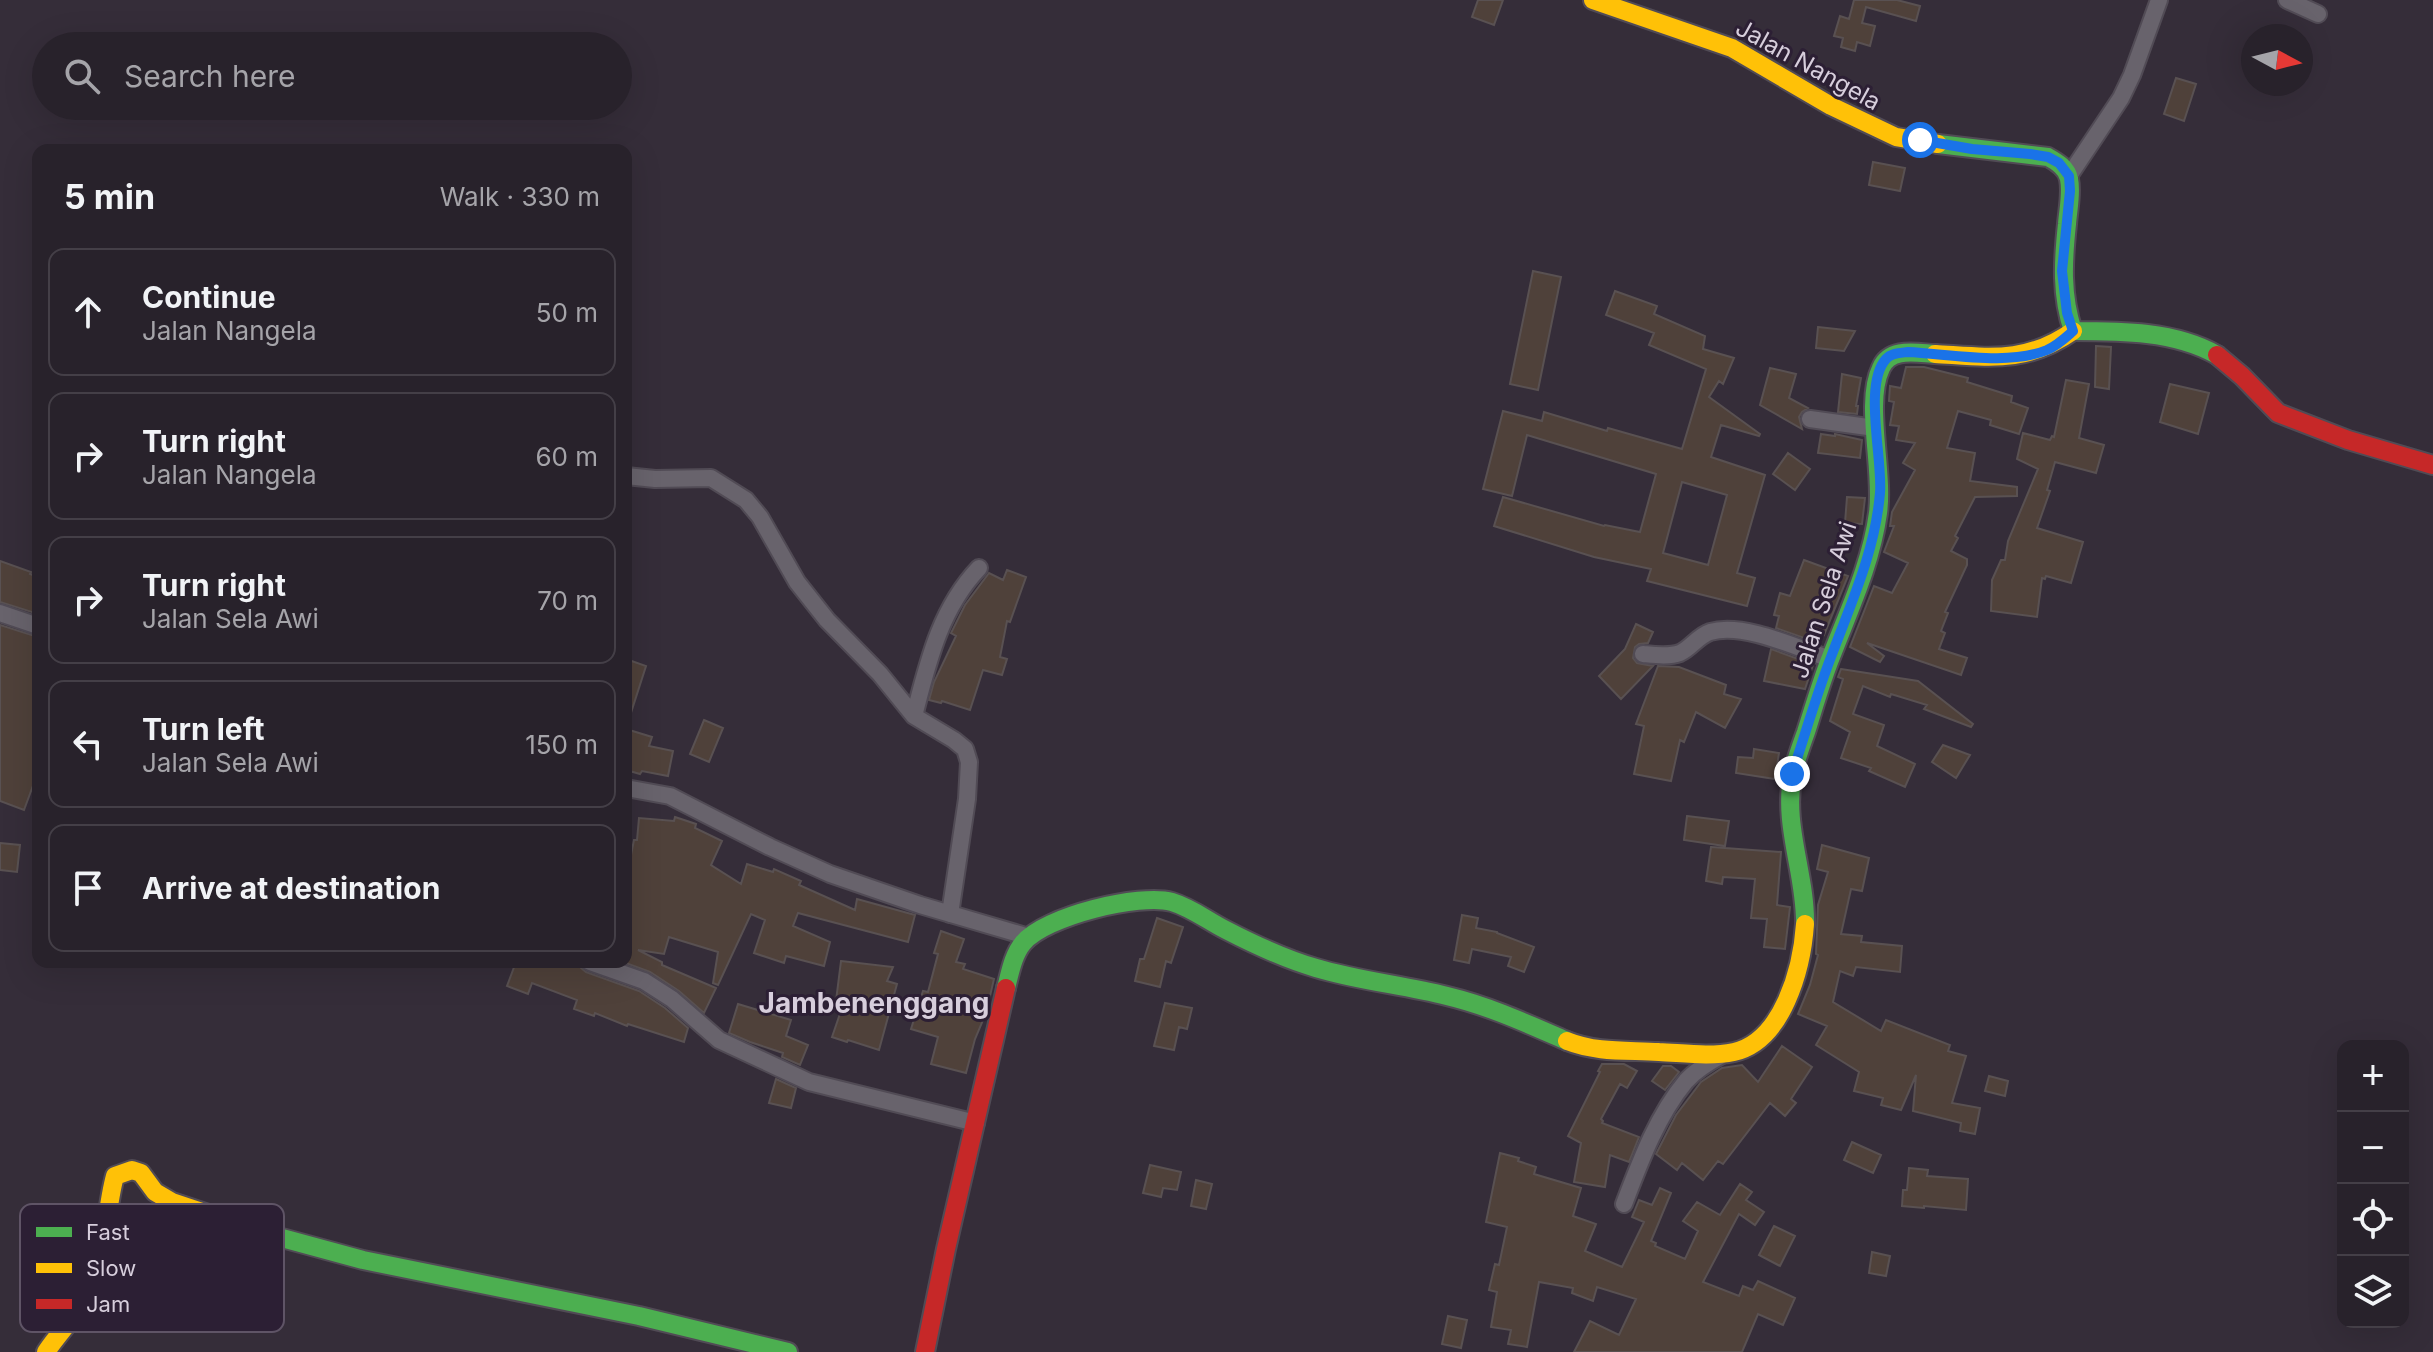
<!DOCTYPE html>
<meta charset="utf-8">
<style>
body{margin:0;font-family:Inter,sans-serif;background:#302a33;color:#f1f3f6}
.controls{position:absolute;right:24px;bottom:24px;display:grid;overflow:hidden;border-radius:16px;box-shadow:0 8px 32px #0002}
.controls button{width:72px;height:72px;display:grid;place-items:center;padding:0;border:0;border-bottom:2px solid #443f47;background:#28222b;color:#f1f3f6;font:40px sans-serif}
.compass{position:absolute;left:2241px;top:24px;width:72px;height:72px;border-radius:50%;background:#28222b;box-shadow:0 8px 32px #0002;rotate:97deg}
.stop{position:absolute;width:24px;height:24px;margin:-18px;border:6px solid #1a73e8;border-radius:50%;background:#fff}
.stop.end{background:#1a73e8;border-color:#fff;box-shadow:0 2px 8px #0008}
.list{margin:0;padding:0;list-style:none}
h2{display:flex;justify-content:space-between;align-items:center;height:104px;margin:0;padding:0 32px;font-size:34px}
h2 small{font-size:26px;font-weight:400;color:#a5a4a9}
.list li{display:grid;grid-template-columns:52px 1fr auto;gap:24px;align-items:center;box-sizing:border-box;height:128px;margin:0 16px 16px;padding:0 16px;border:2px solid #443f47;border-radius:16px}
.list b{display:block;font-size:30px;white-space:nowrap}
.list p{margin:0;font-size:26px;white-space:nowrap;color:#a5a4a9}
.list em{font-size:26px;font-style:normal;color:#a5a4a9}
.icon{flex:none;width:44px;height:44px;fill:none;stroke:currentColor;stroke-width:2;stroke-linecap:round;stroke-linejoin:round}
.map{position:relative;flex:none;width:2433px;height:1352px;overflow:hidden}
.search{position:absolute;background:#28222b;box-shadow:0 8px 32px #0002;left:32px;top:32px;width:600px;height:88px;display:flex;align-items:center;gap:20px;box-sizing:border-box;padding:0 28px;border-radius:44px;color:#a5a4a9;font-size:30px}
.panel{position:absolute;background:#28222b;box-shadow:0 8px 32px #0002;left:32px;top:144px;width:600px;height:824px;border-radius:16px}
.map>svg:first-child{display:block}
.building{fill:#4f413a;stroke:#595152;stroke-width:2;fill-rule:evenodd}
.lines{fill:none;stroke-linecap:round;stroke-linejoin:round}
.street-casing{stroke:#514b55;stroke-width:20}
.fast-casing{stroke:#514b55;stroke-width:22}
.slow-casing{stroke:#514b55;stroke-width:22}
.jam-casing{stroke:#514b55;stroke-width:22}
.street{stroke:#68636c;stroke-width:16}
.fast{stroke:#4caf50;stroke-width:18}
.slow{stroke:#ffc107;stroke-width:18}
.jam{stroke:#c62828;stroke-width:18}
.route{stroke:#1a73e8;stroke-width:10}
.labels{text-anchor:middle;stroke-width:6;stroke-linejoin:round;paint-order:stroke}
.street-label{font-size:24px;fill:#d7cedc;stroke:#2c1f34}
.quarter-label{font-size:28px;font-weight:bold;fill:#d7cedc;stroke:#2c1f34}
.key{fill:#2c1f34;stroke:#5f5466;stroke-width:2}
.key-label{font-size:22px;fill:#d7cedc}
</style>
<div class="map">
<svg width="2433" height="1352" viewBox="0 0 2433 1352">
<rect width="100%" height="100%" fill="#352d39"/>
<path class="building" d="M1478 0H1503L1494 25 1472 17Z
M1854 0H1897L1920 6 1916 21 1866 7 1862 23 1875 26 1870 46 1857 42 1855 51 1841 47 1843 38 1834 36 1840 16 1849 19Z
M2176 78 2196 84 2184 121 2164 114Z
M1873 162 1905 168 1900 191 1869 185Z
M1533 271 1561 277 1538 390 1510 384Z
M1615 291 1657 306 1654 314 1705 336 1703 349 1734 358 1723 384 1719 381 1709 397 1760 434 1759 436 1721 425 1711 457 1765 475 1737 573 1755 578 1747 606 1647 581 1651 569 1594 557 1494 526 1503 497 1604 526 1605 525 1640 532 1656 474 1527 435 1512 496 1483 489 1503 411 1542 421 1544 412 1607 431 1608 428 1682 449 1706 369 1649 345 1654 333 1606 315ZM1682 482 1727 495 1708 565 1663 553Z
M1818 327 1855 331 1844 351 1816 348Z
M2096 346 2111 347 2109 389 2095 387Z
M1906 367H1924L1968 378 1967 382 2012 396 2011 402 2028 408 2019 434 1990 425 1991 420 1958 411 1947 448 1975 453 1970 481 2017 487V496L1975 497 1955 536 1958 538 1951 551 1967 559V565L1945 612 1948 613 1941 631 1945 633 1939 649 1967 658 1961 675 1867 643 1884 656 1880 662 1850 647 1874 586 1892 593 1908 563 1884 552 1894 526H1890L1892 512 1915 470 1903 463 1915 443 1896 440 1899 426 1890 425 1894 402 1889 401 1890 386 1901 388Z
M1770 368 1796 374 1789 398 1808 408 1802 412 1799 417 1802 429 1760 405Z
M1842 374 1861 378 1856 406H1858L1857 414 1838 412Z
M2066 380 2089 384 2079 438 2104 445 2096 473 2055 462 2047 490 2050 491 2037 528 2083 542 2071 583 2046 576 2045 579 2042 578 2037 617 1991 611 1992 580 2001 560H2005L2008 541 2038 469 2017 459 2023 433 2050 440 2052 436 2054 437Z
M2170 384 2209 393 2198 434 2160 422Z
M1821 434 1835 436V434L1862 440 1860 458 1818 453Z
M1788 453 1810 469 1795 490 1773 474Z
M1847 497 1865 498 1862 524 1845 523Z
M1804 560 1848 576 1824 635 1810 627 1807 639 1776 628 1779 616 1774 615 1780 593 1790 596Z
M0 561 31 572 30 574 38 577V614L0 602Z
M1007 570 1026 577 1010 622 1007 621 1000 657 1007 659 1002 675 983 670 970 710 942 701 941 703 929 700 934 682 956 636 951 633 965 605 989 573 1003 580Z
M1636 624 1653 632 1648 643 1639 644 1635 647 1633 658 1637 663 1653 666 1621 699 1599 676 1625 649Z
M0 625 38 637V772L24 810 0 801Z
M1771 649 1801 660 1800 662 1813 665 1805 689 1764 681Z
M626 659 646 666 629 719H626Z
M1658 666 1679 667 1726 685 1724 694 1741 699 1725 728 1696 712 1684 742 1680 740 1671 781 1634 774 1644 726 1636 724Z
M1841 669 1918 681 1973 724 1971 727 1924 709 1927 705 1891 694 1890 697 1863 686 1853 714 1884 725 1877 746 1915 764 1905 787 1869 771 1871 768 1841 758 1850 732 1830 721 1843 679 1838 677Z
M704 720 723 728 709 762 690 754Z
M626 729 652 737 649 746 673 751 668 776 642 771 640 774 626 770Z
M1943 745 1970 755 1956 778 1932 762Z
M1754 749 1779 753 1775 779 1736 773 1738 757 1753 758Z
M1687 816 1729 821 1725 846 1684 840Z
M675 817 696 824 695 828 722 841 711 865 741 884 747 864 773 872 774 869 801 881 799 885 855 910 857 899 915 915 908 942 798 913 793 926 830 942 824 966 786 956 784 963 754 953 765 920 751 914 718 985 713 983 718 952 669 937 664 954 638 950 662 962V965L716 988 704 1013 679 991 650 972 623 962H626V864L629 865 634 840H637L639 818 674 821Z
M0 843 20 845 17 872 0 870Z
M1822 845 1869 858 1862 891 1851 889 1841 934 1862 936 1861 942 1902 946 1900 972 1856 967 1853 976 1840 971 1833 1002 1881 1031 1886 1020 1950 1045 1948 1051 1966 1056 1952 1103 1980 1108 1975 1134 1960 1131 1961 1123 1913 1111 1916 1075 1901 1110 1881 1105 1883 1098 1854 1091 1859 1072 1816 1045 1827 1026 1798 1014 1810 985 1818 955 1816 954 1818 905 1828 872 1817 869Z
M1711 847 1781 852 1777 905 1790 907 1785 949 1764 947 1767 919 1751 918 1755 879 1723 877 1722 884 1706 881Z
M1462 915 1478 918 1476 928 1497 932V933L1534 947 1524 972 1508 966 1511 957 1472 949 1469 963 1454 960Z
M1157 918 1183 927 1171 963 1166 961 1160 987 1135 981 1140 959H1144Z
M941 931 964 939 956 962 965 964 963 969 994 979 986 1013 975 1039 966 1073 931 1064 938 1037 911 1029 923 991 928 992 938 954 934 953Z
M841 961 893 967 887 981 897 984 879 1050 848 1040 847 1042 832 1037 844 1002 836 1001Z
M516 962H579L581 968 586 972 639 991 665 1008 688 1028 684 1042 628 1024 627 1026 595 1013 594 1016 574 1009 577 1000 532 983 528 994 507 986Z
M1165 1003 1192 1008 1187 1029 1179 1027 1174 1050 1154 1046Z
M738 1004 791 1020 786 1036 808 1045 800 1065 782 1057 783 1053 750 1042 729 1033Z
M1782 1046 1812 1067 1791 1099 1796 1103 1785 1116 1770 1103 1723 1164 1718 1161 1703 1180 1682 1163 1677 1170 1656 1154 1676 1115 1701 1082 1722 1068 1742 1065 1758 1082Z
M1602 1064H1624L1637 1071 1627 1088 1620 1084 1601 1119 1603 1121 1602 1123 1639 1137 1629 1162 1610 1155 1605 1187 1574 1182 1581 1143 1568 1136 1600 1072 1598 1071Z
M1663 1066H1671L1679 1072 1665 1090 1652 1081Z
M1989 1076 2008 1081 2005 1096 1985 1091Z
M776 1079 796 1088 791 1108 769 1103Z
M1852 1142 1881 1155 1873 1173 1844 1160Z
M1500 1153 1519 1158 1518 1161 1536 1167 1534 1174 1581 1188 1573 1216 1596 1224 1585 1251 1622 1267 1644 1222 1632 1217 1639 1200 1652 1205 1660 1188 1671 1193 1651 1241 1656 1243 1655 1246 1685 1259 1698 1231 1683 1221 1697 1202 1720 1215 1740 1184 1752 1192 1746 1200 1764 1212 1755 1225 1739 1214 1703 1282 1739 1296 1743 1286 1753 1290 1758 1281 1795 1298 1783 1325 1758 1314 1742 1352H1574L1590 1321 1619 1335 1636 1299 1597 1287 1593 1301 1572 1293 1573 1288 1539 1282 1527 1347 1508 1344 1511 1330 1491 1327 1497 1292 1489 1290 1495 1264 1499 1265 1507 1227 1486 1222Z
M1150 1165 1181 1172 1177 1190 1163 1188 1161 1197 1143 1193Z
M1909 1168 1928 1170 1927 1176 1968 1179 1966 1210 1924 1206V1208L1902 1206 1903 1190H1907Z
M1196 1180 1212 1184 1206 1209 1191 1206Z
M1774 1226 1795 1236 1780 1266 1759 1255Z
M1872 1252 1890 1256 1886 1276 1869 1273Z
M1448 1316 1467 1320 1461 1348 1442 1344Z"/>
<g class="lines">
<g class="street-casing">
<path id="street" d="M2287 0 2318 14
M2069 176 2121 98 2132 75 2159 0
M1810 419 1875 428
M626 476 655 479 711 478 746 500 760 517 797 582 827 620 880 674 914 716 954 740 965 749 969 762 967 799 950 914
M0 613 38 626
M1643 654C1654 655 1669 657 1680 653 1691 648 1698 636 1710 632 1744 622 1797 648 1830 659
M914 716C928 662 940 609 979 568
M626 788 670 796 770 847 830 874 920 905 1029 937
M590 962 644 981 672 999 719 1040 809 1082 976 1123
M1624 1204C1640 1162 1657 1116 1686 1081 1696 1070 1709 1062 1722 1055"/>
</g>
<g class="fast-casing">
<path id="fast" d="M1938 144 2048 157C2057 162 2067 168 2069 179 2072 193 2068 210 2067 224 2063 261 2061 295 2073 331 2121 331 2175 331 2217 355
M1805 924C1806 874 1782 824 1793 773 1796 759 1801 746 1806 732 1814 707 1821 682 1831 657 1849 610 1871 564 1878 513 1884 471 1864 403 1881 368 1890 347 1916 353 1935 354
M1006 988C1010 973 1013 955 1023 943 1045 916 1140 893 1172 902 1192 908 1208 921 1226 930 1255 945 1285 959 1316 968 1359 981 1404 985 1447 996 1489 1006 1528 1024 1567 1041
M226 1220 282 1238 363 1260 639 1316 788 1352"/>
</g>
<g class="slow-casing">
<path id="slow" d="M1593 0 1732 48 1831 106 1896 137 1938 144
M1935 354C1989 357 2026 364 2073 331
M1567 1041C1597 1053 1628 1050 1659 1052 1683 1053 1710 1057 1734 1052 1783 1041 1802 968 1805 924
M46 1352C61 1330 81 1311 92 1286 107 1252 105 1212 115 1176L132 1170 141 1173 155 1192 172 1202 226 1220"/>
</g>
<g class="jam-casing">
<path id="jam" d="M2217 355 2242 376 2278 413 2348 440 2433 465
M925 1352 946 1249 1006 988"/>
</g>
<use href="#street" class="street"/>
<use href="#fast" class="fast"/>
<use href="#slow" class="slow"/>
<use href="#jam" class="jam"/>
</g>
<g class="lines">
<path class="route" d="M1792 774C1805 735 1816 696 1831 657 1851 603 1875 552 1880 493 1883 460 1863 384 1886 359 1891 353 1900 353 1908 352 1950 354 2009 366 2047 350 2058 345 2065 338 2073 331L2067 313 2062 271 2070 191 2069 176 2059 163 2048 157 2030 154 1972 149 1920 140"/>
</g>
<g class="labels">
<g class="street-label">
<text transform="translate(1808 65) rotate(29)" y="8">Jalan Nangela</text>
<text transform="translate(1824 600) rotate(-72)" y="8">Jalan Sela Awi</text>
</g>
<g class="quarter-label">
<text x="874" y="1013">Jambenenggang</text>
</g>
</g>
<rect x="20" y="1204" width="264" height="128" rx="12" class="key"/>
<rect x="36" y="1227" width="36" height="10" fill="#4caf50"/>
<rect x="36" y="1263" width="36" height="10" fill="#ffc107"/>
<rect x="36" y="1299" width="36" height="10" fill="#c62828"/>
<g class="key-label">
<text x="86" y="1240">Fast</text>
<text x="86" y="1276">Slow</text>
<text x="86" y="1312">Jam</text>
</g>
</svg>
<div class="controls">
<button>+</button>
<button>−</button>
<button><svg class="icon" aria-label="locate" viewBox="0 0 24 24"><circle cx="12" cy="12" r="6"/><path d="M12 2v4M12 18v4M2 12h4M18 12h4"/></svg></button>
<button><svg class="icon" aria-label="layers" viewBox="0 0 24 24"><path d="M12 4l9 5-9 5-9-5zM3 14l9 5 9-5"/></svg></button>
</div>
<svg class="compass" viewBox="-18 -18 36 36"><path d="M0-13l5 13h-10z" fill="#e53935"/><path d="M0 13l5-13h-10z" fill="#a5a4a9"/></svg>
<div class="stop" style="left:1920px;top:140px"></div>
<div class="stop end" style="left:1792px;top:774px"></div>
<div class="search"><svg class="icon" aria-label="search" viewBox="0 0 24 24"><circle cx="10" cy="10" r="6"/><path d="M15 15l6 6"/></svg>Search here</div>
<section class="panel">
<h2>5 min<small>Walk · 330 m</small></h2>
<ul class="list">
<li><svg class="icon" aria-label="ahead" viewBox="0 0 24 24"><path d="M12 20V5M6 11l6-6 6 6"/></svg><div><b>Continue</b><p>Jalan Nangela</p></div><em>50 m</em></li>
<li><svg class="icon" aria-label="right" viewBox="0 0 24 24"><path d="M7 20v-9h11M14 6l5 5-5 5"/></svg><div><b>Turn right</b><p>Jalan Nangela</p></div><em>60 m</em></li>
<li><svg class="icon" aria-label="right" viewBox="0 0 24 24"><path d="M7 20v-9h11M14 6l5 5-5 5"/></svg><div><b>Turn right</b><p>Jalan Sela Awi</p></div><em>70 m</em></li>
<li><svg class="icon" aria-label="left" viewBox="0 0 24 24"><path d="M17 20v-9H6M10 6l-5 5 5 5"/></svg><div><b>Turn left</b><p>Jalan Sela Awi</p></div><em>150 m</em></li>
<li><svg class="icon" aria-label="arrive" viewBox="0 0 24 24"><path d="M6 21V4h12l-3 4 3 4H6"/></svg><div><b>Arrive at destination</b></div></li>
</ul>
</section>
</div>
